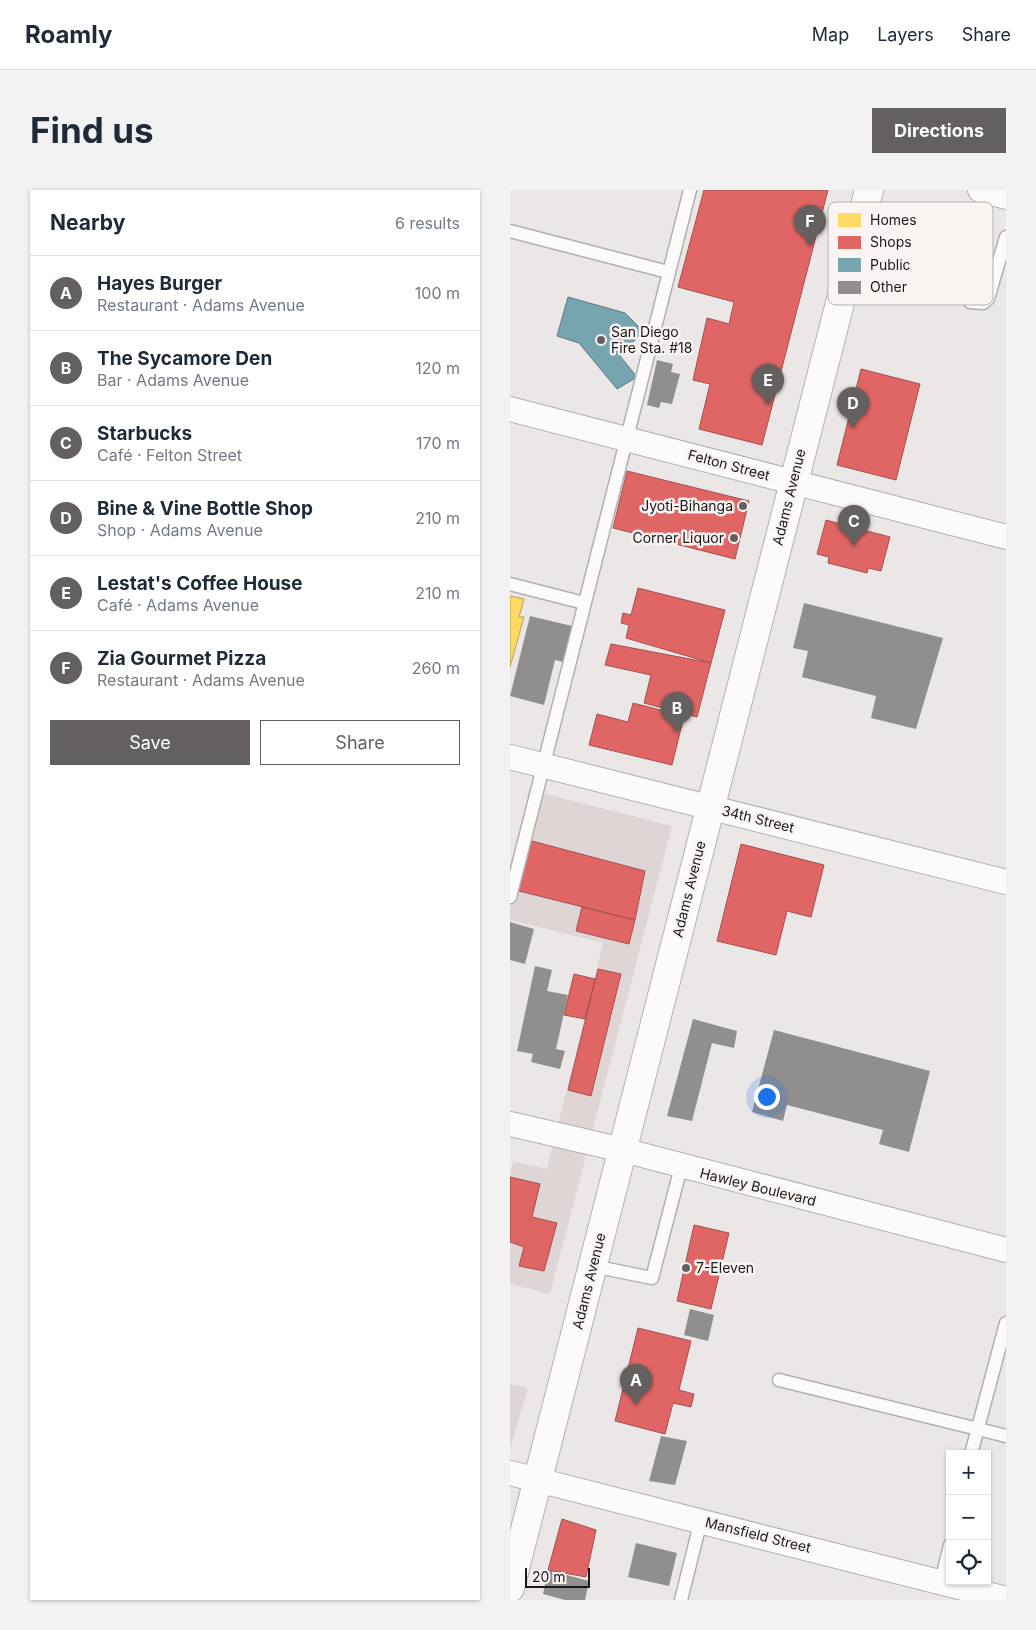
<!DOCTYPE html>
<meta charset="utf-8">
<style>
body{margin:0;font-family:Inter,sans-serif;background:#f2f2f3;color:#1f2937}
.controls{position:absolute;right:15px;bottom:15px;display:grid;overflow:hidden;border-radius:0px;box-shadow:0 1px 4px #0004}
.controls button{width:45px;height:45px;display:grid;place-items:center;padding:0;border:0;border-bottom:1px solid #e0e1e3;background:#fff;color:#1f2937;font:25px sans-serif}
.scale{position:absolute;left:15px;bottom:12px;width:65px;box-sizing:border-box;padding-left:5px;border:2px solid #1a1818;border-top:0;font-size:14px;line-height:18px;white-space:nowrap;color:#1a1818;-webkit-text-stroke:4px #faf4f3;paint-order:stroke}
.you{position:absolute;left:256px;top:906px;width:18px;height:18px;margin:-12px;border:4px solid #fff;border-radius:50%;background:#1a73e8;box-shadow:0 0 0 8px #1a73e833}
.badge{display:grid;place-items:center;width:32px;height:32px;border-radius:50%;background:#646060;color:#fff;font-size:16px;font-weight:700}
.pin{position:absolute;translate:-50% -41px;filter:drop-shadow(0 1px 2px #0008)}
.pin::after{content:'';position:absolute;top:26px;width:18px;height:15px;background:inherit;clip-path:polygon(0 0,100% 0,50% 100%)}
.list{margin:0;padding:0;list-style:none}
h2{display:flex;justify-content:space-between;align-items:center;height:65px;margin:0;padding:0 20px;font-size:21px}
h2 small{font-size:16px;font-weight:400;color:#747a83}
.list li{display:grid;grid-template-columns:32px 1fr auto;gap:15px;align-items:center;box-sizing:border-box;height:75px;padding:0 20px;border-top:1px solid #e0e1e3}
.list b{display:block;font-size:19px;white-space:nowrap}
.list p{margin:0;font-size:16px;white-space:nowrap;color:#747a83}
.list em{font-size:16px;font-style:normal;color:#747a83}
.actions{display:flex;gap:10px;padding:15px 20px}
.actions a{flex:1;padding:11px 0;border:1px solid #646060;border-radius:0px;text-align:center;font-size:18px;color:#646060}
.actions .main{background:#646060;color:#fff}
.icon{flex:none;width:28px;height:28px;fill:none;stroke:currentColor;stroke-width:2;stroke-linecap:round;stroke-linejoin:round}
.map{position:relative;flex:none;width:496px;height:1410px;overflow:hidden;border-radius:0px}
header{display:flex;align-items:center;gap:30px;box-sizing:border-box;height:70px;padding:0 25px;background:#fff;border-bottom:1px solid #e0e1e3}
header strong{font-size:24px}
nav{display:flex;gap:28px;margin-inline-start:auto;font-size:18px}
.intro{display:flex;align-items:center;justify-content:space-between;box-sizing:border-box;height:120px;padding:0 30px}
h1{margin:0;font-size:35px}
.button{padding:12px 22px;border-radius:0px;background:#646060;color:#fff;font-size:18px;font-weight:700}
main{display:flex;gap:30px;padding:0 30px}
aside{flex:1;background:#fff;border-radius:0px;box-shadow:0 1px 4px #0004}
.map>svg:first-child{display:block}
.built{fill:#dfd5d5}
.homes{fill:#ffd966;stroke:#ba9f4f}
.shops{fill:#e06666;stroke:#a54f4f}
.public{fill:#76a5af;stroke:#5a7b82}
.building{fill:#908f8e}
.lines{fill:none;stroke-linecap:round;stroke-linejoin:round}
.service-casing{stroke:#b3afaf;stroke-width:15}
.minor-casing{stroke:#b3afaf;stroke-width:26}
.secondary-casing{stroke:#b3afaf;stroke-width:30}
.service{stroke:#fcfbfb;stroke-width:12}
.minor{stroke:#fcfbfb;stroke-width:24}
.secondary{stroke:#fcfbfb;stroke-width:28}
.poi-dot{fill:#646060;stroke:#faf4f3;stroke-width:2}
.labels{text-anchor:middle;stroke-width:5;stroke-linejoin:round;paint-order:stroke}
.poi-label{font-size:14px;fill:#1a1818;stroke:#faf4f3;text-anchor:start}
.street-label{font-size:14px;fill:#1a1818;stroke:#faf4f3}
.key{fill:#faf4f3;stroke:#b7b2b1;stroke-width:1}
.key-label{font-size:14px;fill:#1a1818}
</style>
<header>
<strong>Roamly</strong>
<nav><a>Map</a><a>Layers</a><a>Share</a></nav>
</header>
<div class="intro"><h1>Find us</h1><a class="button">Directions</a></div>
<main>
<aside>
<h2>Nearby<small>6 results</small></h2>
<ul class="list">
<li><span class="badge">A</span><div><b>Hayes Burger</b><p>Restaurant · Adams Avenue</p></div><em>100 m</em></li>
<li><span class="badge">B</span><div><b>The Sycamore Den</b><p>Bar · Adams Avenue</p></div><em>120 m</em></li>
<li><span class="badge">C</span><div><b>Starbucks</b><p>Café · Felton Street</p></div><em>170 m</em></li>
<li><span class="badge">D</span><div><b>Bine &amp; Vine Bottle Shop</b><p>Shop · Adams Avenue</p></div><em>210 m</em></li>
<li><span class="badge">E</span><div><b>Lestat's Coffee House</b><p>Café · Adams Avenue</p></div><em>210 m</em></li>
<li><span class="badge">F</span><div><b>Zia Gourmet Pizza</b><p>Restaurant · Adams Avenue</p></div><em>260 m</em></li>
</ul>
<div class="actions"><a class="main">Save</a><a>Share</a></div>
</aside>
<div class="map">
<svg width="496" height="1410" viewBox="0 0 496 1410">
<rect width="100%" height="100%" fill="#ece7e7"/>
<path class="built" d="M28 602 162 636 40 1104 0 1094V985L3 971 37 979 93 753 0 730V717Z
M0 1194 18 1198 0 1259Z"/>
<path class="homes" d="M0 406 14 409 9 427H14L0 477Z"/>
<path class="shops" d="M194 0H318L252 255 189 239 200 194 183 190 197 128 219 134 224 112 168 97Z
M351 179 410 194 386 290 327 275Z
M117 281 239 311 225 369 103 338Z
M316 330 380 347 371 381 358 378 357 383 318 373 319 367 307 364Z
M128 398 215 420 201 473 116 448 119 435 111 433 113 423 121 425Z
M101 454 201 473 187 527 134 513 141 485 95 475Z
M123 513 174 526 162 575 79 555 87 524 118 532Z
M18 650 135 681 125 730 5 700Z
M231 654 314 675 301 727 277 721 266 765 207 751Z
M72 717 125 730 119 754 66 741Z
M88 779 111 784 81 906 58 900Z
M64 784 85 789 75 829 54 825Z
M0 987 30 994 22 1027 47 1033 34 1081 9 1076 14 1057 0 1052Z
M184 1035 219 1043 201 1119 167 1111Z
M128 1138 181 1151 169 1200 184 1204 181 1217 163 1213 155 1244 105 1231Z
M52 1329 86 1340 76 1387 38 1380Z"/>
<path class="public" d="M58 107 115 123 133 141 110 166 127 187 107 199 69 153 47 146Z"/>
<path class="building" d="M147 170 163 174 161 182 170 184 162 214 151 212 149 218 137 215Z
M294 413 433 448 406 539 361 528 366 506 292 487 298 461 283 458Z
M20 426 62 436 53 472 45 470 34 515 0 506Z
M0 732 24 739 15 774 0 770Z
M25 776 42 780 37 801 58 805 46 859 55 861 50 879 21 872 23 864 7 861Z
M183 829 227 841 224 858 202 853 182 931 157 926Z
M264 840 420 881 399 962 369 954 373 940 277 915 273 931 242 922Z
M180 1119 204 1125 198 1151 174 1145Z
M151 1246 177 1251 165 1295 139 1291Z
M126 1353 167 1363 159 1396 118 1387Z
M38 1380 79 1391 75 1410H55L33 1404Z"/>
<g class="lines">
<g class="service-casing">
<path id="service" d="M477 2 452 93 454 103 460 112 473 113 478 109 496 47
M0 41 158 82
M0 394 74 413
M0 707 180 0
M83 1076 142 1088 171 977
M269 1190 496 1246
M461 1264 496 1133
M431 1392 440 1355
M171 1410 191 1330"/>
</g>
<g class="minor-casing">
<path id="minor" d="M470 0 496 7
M0 219 496 347
M0 567 496 692
M0 934 113 960 496 1060
M0 1283 496 1409"/>
</g>
<g class="secondary-casing">
<path id="secondary" d="M0 1398 359 0"/>
</g>
<use href="#service" class="service"/>
<use href="#minor" class="minor"/>
<use href="#secondary" class="secondary"/>
</g>
<g class="poi-dot">
<circle cx="91" cy="150" r="5"/>
<circle cx="233" cy="316" r="5"/>
<circle cx="224" cy="348" r="5"/>
<circle cx="176" cy="1078" r="5"/>
</g>
<g class="labels">
<g class="poi-label">
<text x="101" y="147">San Diego<tspan x="101" dy="16">Fire Sta. #18</tspan></text>
<text x="223" y="321" text-anchor="end">Jyoti-Bihanga</text>
<text x="214" y="353" text-anchor="end">Corner Liquor</text>
<text x="186" y="1083">7-Eleven</text>
</g>
<g class="street-label">
<text transform="translate(219 275) rotate(15)" y="5">Felton Street</text>
<text transform="translate(279 307) rotate(-76)" y="5">Adams Avenue</text>
<text transform="translate(248 629) rotate(14)" y="5">34th Street</text>
<text transform="translate(179 699) rotate(-76)" y="5">Adams Avenue</text>
<text transform="translate(248 997) rotate(14)" y="5">Hawley Boulevard</text>
<text transform="translate(79 1091) rotate(-76)" y="5">Adams Avenue</text>
<text transform="translate(248 1345) rotate(14)" y="5">Mansfield Street</text>
</g>
</g>
<rect x="318" y="12" width="165" height="103" rx="8" class="key"/>
<rect x="328" y="23" width="23" height="14" fill="#ffd966"/>
<rect x="328" y="46" width="23" height="13" fill="#e06666"/>
<rect x="328" y="68" width="23" height="14" fill="#76a5af"/>
<rect x="328" y="91" width="23" height="13" fill="#908f8e"/>
<g class="key-label">
<text x="360" y="35">Homes</text>
<text x="360" y="57">Shops</text>
<text x="360" y="80">Public</text>
<text x="360" y="102">Other</text>
</g>
</svg>
<div class="controls">
<button>+</button>
<button>−</button>
<button><svg class="icon" aria-label="locate" viewBox="0 0 24 24"><circle cx="12" cy="12" r="6"/><path d="M12 2v4M12 18v4M2 12h4M18 12h4"/></svg></button>
</div>
<div class="scale">20 m</div>
<div class="you"></div>
<div class="pin badge" style="left:126px;top:1215px">A</div>
<div class="pin badge" style="left:167px;top:543px">B</div>
<div class="pin badge" style="left:344px;top:356px">C</div>
<div class="pin badge" style="left:343px;top:238px">D</div>
<div class="pin badge" style="left:258px;top:215px">E</div>
<div class="pin badge" style="left:300px;top:56px">F</div>
</div>
</main>
